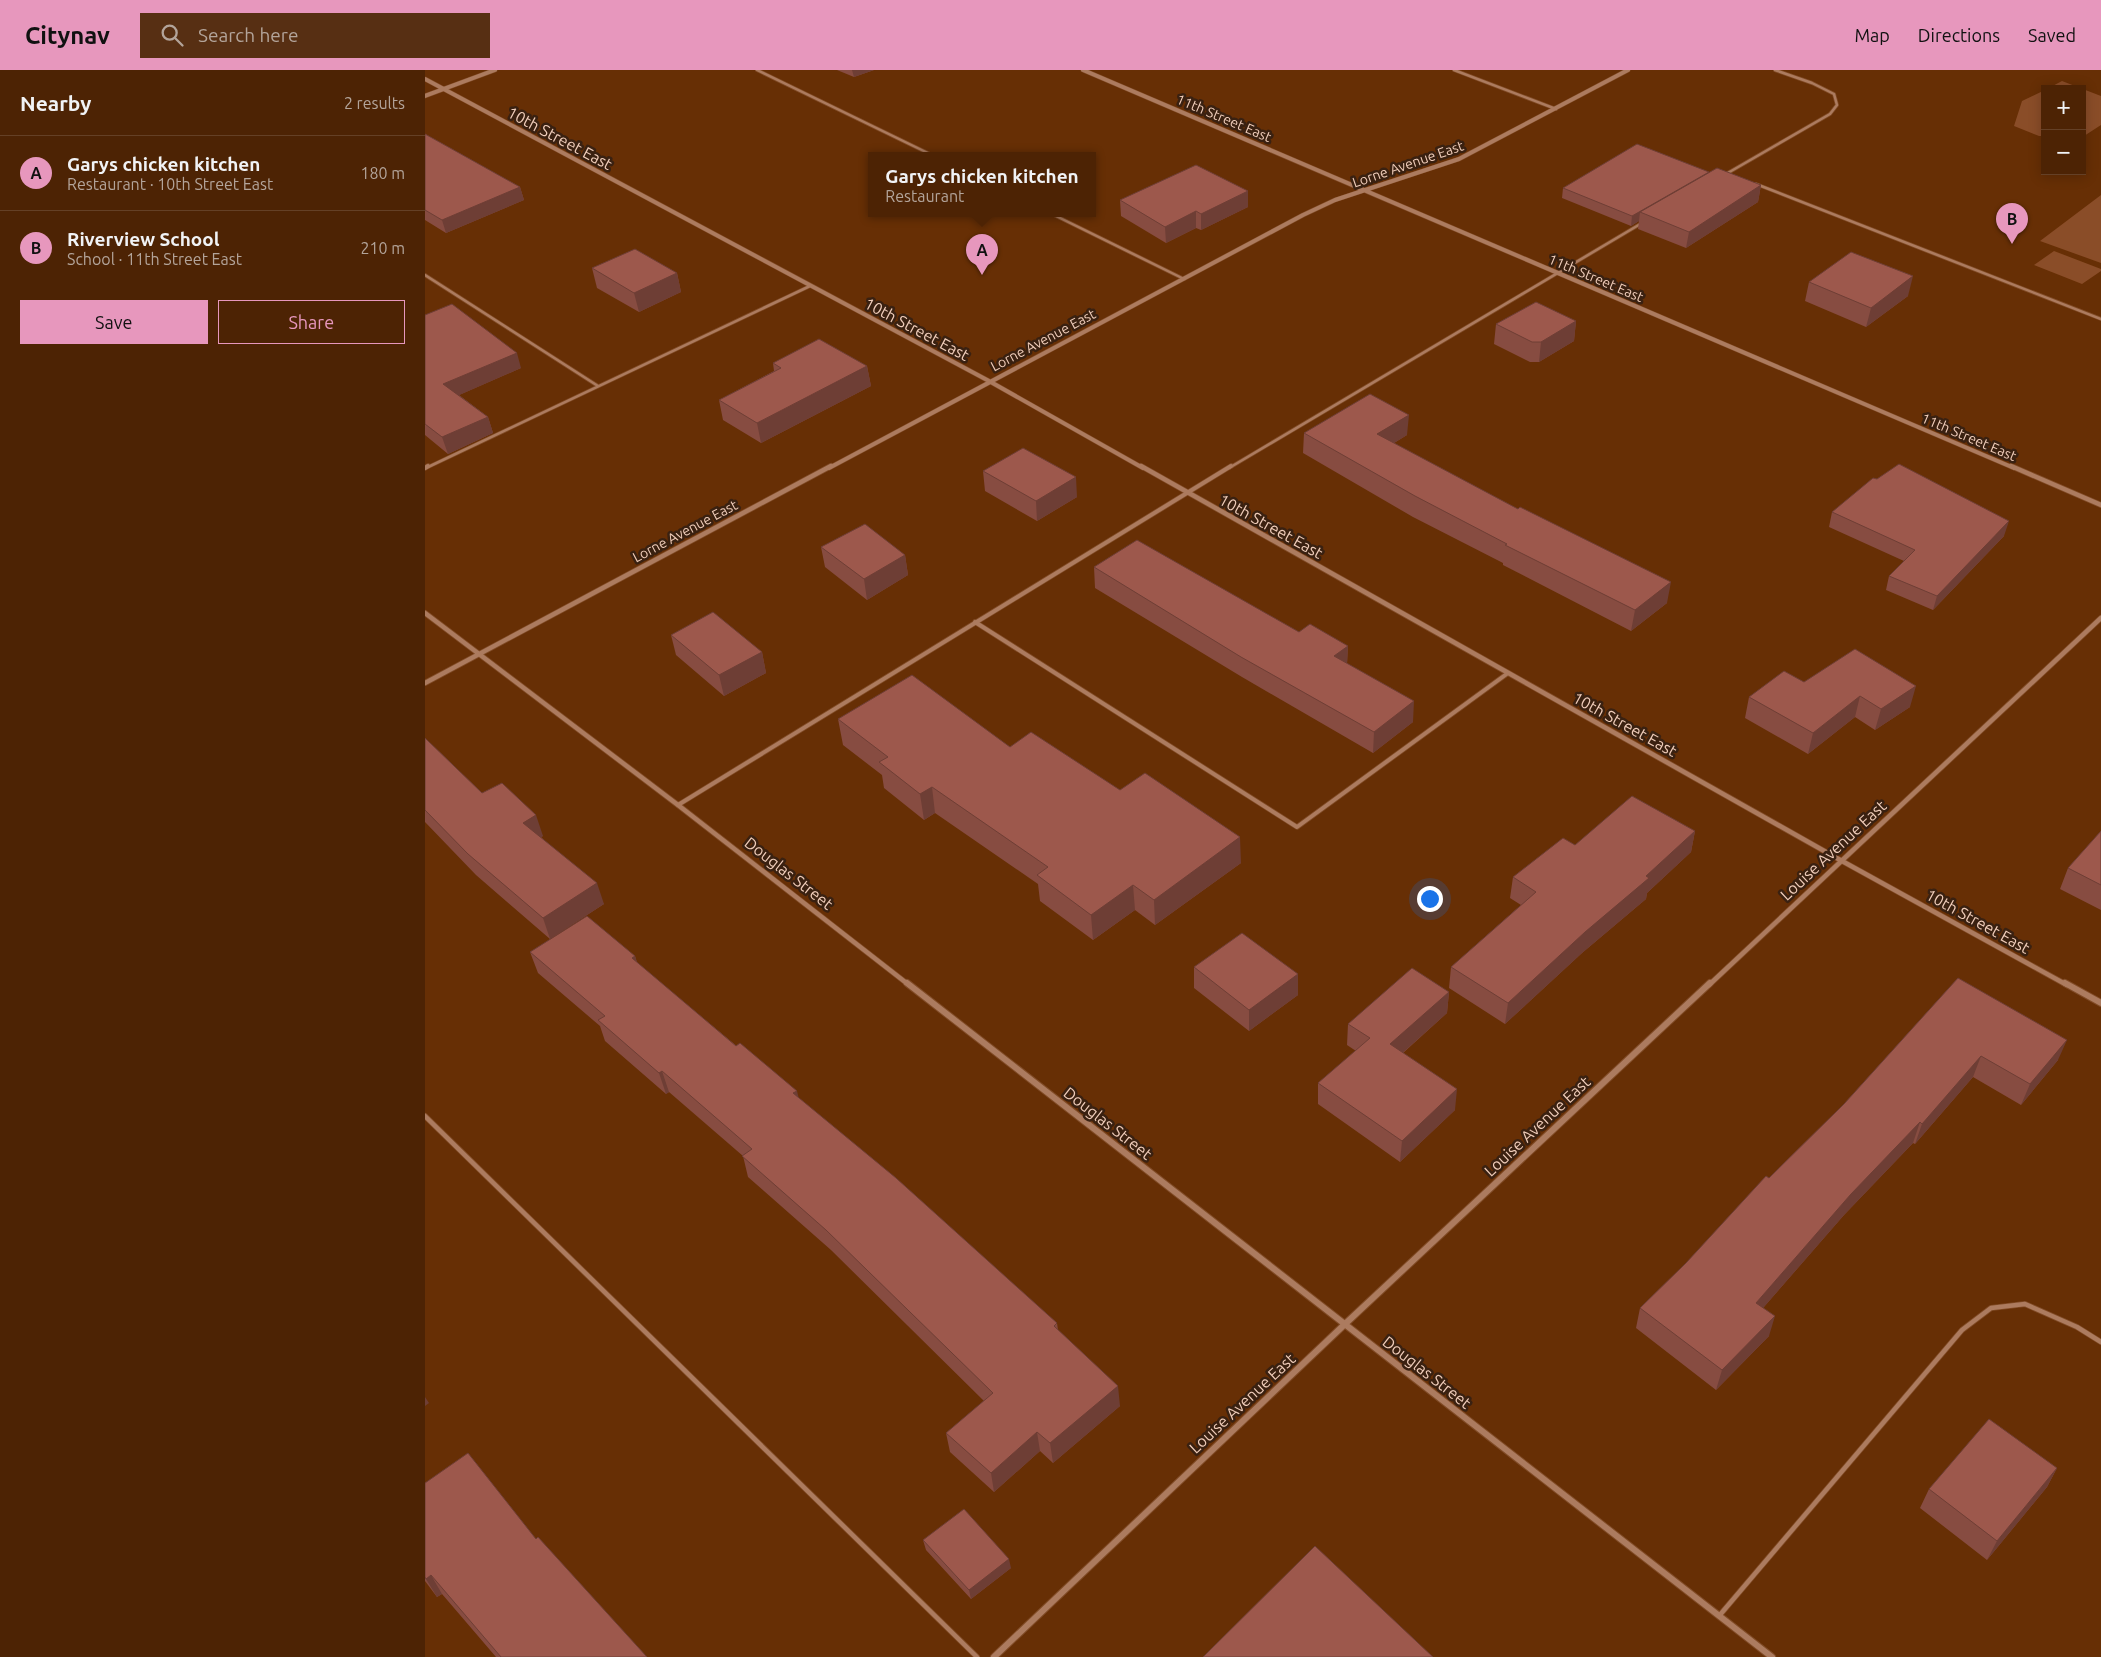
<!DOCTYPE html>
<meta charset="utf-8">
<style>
body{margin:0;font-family:Ubuntu,sans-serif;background:#572f13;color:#f1f3f6}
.controls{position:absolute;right:15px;top:15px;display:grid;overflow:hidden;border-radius:0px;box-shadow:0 2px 12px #0003}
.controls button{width:45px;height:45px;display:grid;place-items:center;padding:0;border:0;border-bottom:1px solid #644026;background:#4d2304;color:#f1f3f6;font:25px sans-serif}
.you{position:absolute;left:1004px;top:828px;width:18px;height:18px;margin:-12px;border:4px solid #fff;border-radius:50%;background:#1a73e8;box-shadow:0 0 0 8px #1a73e833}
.badge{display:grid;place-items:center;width:32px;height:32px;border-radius:50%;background:#e797bd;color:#111;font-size:16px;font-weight:700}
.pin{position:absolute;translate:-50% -41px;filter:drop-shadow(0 1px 2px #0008)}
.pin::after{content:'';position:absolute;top:26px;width:18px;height:15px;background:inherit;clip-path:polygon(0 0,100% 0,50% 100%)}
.popup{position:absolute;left:443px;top:82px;width:228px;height:65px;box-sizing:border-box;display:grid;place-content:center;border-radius:0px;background:#4d2304;filter:drop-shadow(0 1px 4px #0005);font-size:16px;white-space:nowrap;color:#b3a49a}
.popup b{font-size:19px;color:#f1f3f6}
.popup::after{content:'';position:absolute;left:50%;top:100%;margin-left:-10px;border:10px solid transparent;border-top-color:#4d2304}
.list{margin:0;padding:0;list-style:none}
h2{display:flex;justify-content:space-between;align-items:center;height:65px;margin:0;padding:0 20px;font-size:21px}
h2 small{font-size:16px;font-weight:400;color:#b3a49a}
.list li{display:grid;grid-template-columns:32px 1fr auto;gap:15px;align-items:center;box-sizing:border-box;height:75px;padding:0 20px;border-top:1px solid #644026}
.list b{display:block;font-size:19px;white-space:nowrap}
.list p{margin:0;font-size:16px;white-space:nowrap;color:#b3a49a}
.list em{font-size:16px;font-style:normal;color:#b3a49a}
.actions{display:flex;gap:10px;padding:15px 20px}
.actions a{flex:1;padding:11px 0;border:1px solid #e797bd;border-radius:0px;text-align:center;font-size:18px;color:#e797bd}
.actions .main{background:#e797bd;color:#111}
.icon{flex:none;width:28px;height:28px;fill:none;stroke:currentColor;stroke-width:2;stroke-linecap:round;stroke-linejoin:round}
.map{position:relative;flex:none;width:1676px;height:1587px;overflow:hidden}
header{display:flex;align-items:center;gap:30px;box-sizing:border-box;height:70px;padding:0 25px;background:#e797bd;color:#111}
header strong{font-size:24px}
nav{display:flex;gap:28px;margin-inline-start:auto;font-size:18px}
.search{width:350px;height:45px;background:#572f13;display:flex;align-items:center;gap:12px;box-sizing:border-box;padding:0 18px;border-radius:0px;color:#b3a49a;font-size:19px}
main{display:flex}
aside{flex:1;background:#4d2304}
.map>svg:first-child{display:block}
.green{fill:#8a4d28}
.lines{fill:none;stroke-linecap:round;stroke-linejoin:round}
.service-far2-casing{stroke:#804b26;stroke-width:4}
.service-far1-casing{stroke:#804b26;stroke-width:5.5}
.service-casing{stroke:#804b26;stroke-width:6}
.minor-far2-casing{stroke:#804b26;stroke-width:5}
.minor-far1-casing{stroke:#804b26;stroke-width:6}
.minor-casing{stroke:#804b26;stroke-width:8}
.service-far2{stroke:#ac7b5f;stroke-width:2.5}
.service-far1{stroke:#ac7b5f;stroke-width:4}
.service{stroke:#ac7b5f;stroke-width:4.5}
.minor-far2{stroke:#ac7b5f;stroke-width:4}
.minor-far1{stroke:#ac7b5f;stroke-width:4.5}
.minor{stroke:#ac7b5f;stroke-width:6}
.wall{fill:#874c41}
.shaded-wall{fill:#6e3e35}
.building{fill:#9d584c;stroke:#6e3e35}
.labels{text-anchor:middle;stroke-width:5;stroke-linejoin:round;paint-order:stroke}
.far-street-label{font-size:14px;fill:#f0cdba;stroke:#3a2111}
.street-label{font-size:16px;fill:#f0cdba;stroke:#3a2111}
</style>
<header>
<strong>Citynav</strong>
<div class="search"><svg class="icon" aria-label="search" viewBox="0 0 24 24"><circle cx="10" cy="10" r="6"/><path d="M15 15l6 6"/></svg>Search here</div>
<nav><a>Map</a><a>Directions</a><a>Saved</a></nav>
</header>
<main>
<aside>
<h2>Nearby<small>2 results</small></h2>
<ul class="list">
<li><span class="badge">A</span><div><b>Garys chicken kitchen</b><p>Restaurant · 10th Street East</p></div><em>180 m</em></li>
<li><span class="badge">B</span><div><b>Riverview School</b><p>School · 11th Street East</p></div><em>210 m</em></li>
</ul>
<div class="actions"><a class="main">Save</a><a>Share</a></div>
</aside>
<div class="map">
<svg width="1676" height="1587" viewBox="0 0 1676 1587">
<rect width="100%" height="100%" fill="#672f05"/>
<path class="green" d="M1637 11 1676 26V55L1659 66 1657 19H1622Z
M1620 20V66H1614L1589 56 1597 31Z
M1676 125V193L1615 171Z
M1629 181 1676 199V201L1657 214 1609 195Z"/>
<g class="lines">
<g class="service-far2-casing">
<path id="service-far2" d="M332 0 509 86
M1029 0 1131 39
M1301 104 1405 44 1412 35 1409 24 1387 13 1350 0
M1331 114 1676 249
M627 144 759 209
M0 205 173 316
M1 398 385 216
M804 398 1217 153"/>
</g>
<g class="service-far1-casing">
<path id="service-far1" d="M0 398 3 396
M550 552 872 757 1083 603
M253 735 806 396"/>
</g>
<g class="service-casing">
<path id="service" d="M0 1046 552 1587
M1294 1546 1537 1260 1566 1238 1600 1234 1652 1257 1676 1272"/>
</g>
<g class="minor-far2-casing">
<path id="minor-far2" d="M658 0 1589 398
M0 9 564 311 718 398
M0 26 70 0
M404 398 878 145 910 130 1034 89 1203 0"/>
</g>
<g class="minor-far1-casing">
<path id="minor-far1" d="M716 396 1417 791 1642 915
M1586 396 1676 435
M0 543 253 735 484 915
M0 613 406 396
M1284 915 1676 548"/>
</g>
<g class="minor-casing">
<path id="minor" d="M482 913 1347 1587
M1640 913 1676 933
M569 1587 919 1255 1285 913"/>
</g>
<use href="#service-far2" class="service-far2"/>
<use href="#service-far1" class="service-far1"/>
<use href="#service" class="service"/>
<use href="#minor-far2" class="minor-far2"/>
<use href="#minor-far1" class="minor-far1"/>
<use href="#minor" class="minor"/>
</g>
<path class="wall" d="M412 0H449L429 7Z
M0 64 95 117 99 130 21 163 0 150Z
M1284 103 1336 115 1333 132 1261 178 1213 159 1214 151 1206 156 1137 128 1138 118Z
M823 121V137L776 160 771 158 741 173 696 146 695 130Z
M167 198 252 203 256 222 214 242 172 218Z
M1384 212 1483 226 1441 257 1380 231Z
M0 245 96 298 34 325 63 347 68 363 23 384 0 365Z
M1151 251 1149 271 1114 292H1105L1069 274 1071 254Z
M348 293 442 296 446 316 336 373 298 350 294 330 349 301Z
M879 363 982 365 969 373 1242 533 1206 561 1078 495V493L988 447 878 383Z
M558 401 652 427 612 451 560 421Z
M1407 442 1579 466 1508 540 1461 520 1464 506 1479 491 1404 457Z
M396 477 480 485 483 505 442 530 400 497Z
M669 497 874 562 923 576 922 593 988 652 948 683 817 607 670 518Z
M246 565 337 582 341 603 299 626 251 585Z
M1379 612 1485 637 1450 660 1430 647 1383 684 1320 648 1324 627Z
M413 649 585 677 695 720 816 793 730 855 710 840 668 870 615 831 613 814 510 743 499 750 459 718 457 705 418 675Z
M0 668 57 723 118 766 116 767 179 834 125 869 51 805 0 752Z
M1270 761 1266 782 1222 823 1221 829 1157 883 1080 954 1024 918 1026 897 1096 835 1085 828 1088 807 1150 775Z
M1676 761V840L1635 819 1643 798Z
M105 882 210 886 212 893 374 1028 632 1253 633 1260 695 1336 628 1393 615 1381 569 1422 525 1382 521 1363 559 1331 406 1180 323 1107 318 1086 244 1022 241 1024 180 971 175 956 113 903Z
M769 897 873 904V925L824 961 769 918Z
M1533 908 1633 990 1596 1035 1548 1007 1490 1074 1488 1073 1419 1145 1338 1238 1344 1266 1291 1320 1211 1258 1215 1238 1261 1193 1344 1108 1419 1034Z
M1024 922 1022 943 978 983 1030 1040 975 1092 893 1034V1013L931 981 922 975 923 954Z
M1632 1398 1622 1417 1562 1490 1495 1438 1504 1419Z
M0 1413 111 1469 222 1587H71L17 1524 12 1527 0 1511Z
M498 1470 586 1498 546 1529 501 1480Z"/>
<path class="shaded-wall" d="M427 0H449L429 7Z
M1284 102 1215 142 1214 151 1206 156 1207 146Z
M1336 115 1333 132 1261 178 1264 162Z
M95 117 99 130 21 163 17 150Z
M823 121V137L776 160V144Z
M771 141V158L741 173 740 157Z
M252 203 256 222 214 242 209 223Z
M1488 206 1483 226 1441 257 1446 238Z
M1151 251 1149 271 1114 292 1116 272Z
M92 283 96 298 23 330 18 314Z
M442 296 446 316 336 373 332 353Z
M984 345 982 365 951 384 952 364Z
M63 347 68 363 23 384 17 367Z
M651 407 652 427 612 451 611 431Z
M1584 451 1579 466 1508 540 1512 526Z
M480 485 483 505 442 530 439 509Z
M1246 512 1242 533 1206 561 1210 540Z
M923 576 922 596 909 586Z
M337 582 341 603 299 626 294 605Z
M1491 616 1485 637 1450 660 1456 639Z
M1435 626 1430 647 1383 684 1388 663Z
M989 631 988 652 948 683 949 662Z
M507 717 510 743 499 750 495 724Z
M111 745 118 766 105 774 98 753Z
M1270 761 1266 782 1222 823 1221 829 1157 883 1080 954 1083 933Z
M815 767 816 793 730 855 729 830Z
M172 813 179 834 125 869 118 848Z
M708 815 710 840 668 870 666 845Z
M210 886 217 907 207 888Z
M873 904V925L824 961V940Z
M1024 922 1022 943 964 995 965 974Z
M1642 970 1633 990 1596 1035 1605 1014Z
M1556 986 1548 1007 1490 1074 1497 1054Z
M237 1001 244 1022 241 1024 234 1003Z
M1032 1019 1030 1040 975 1092 977 1071Z
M372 1021 377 1041 368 1023Z
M1495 1052 1488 1073 1419 1145 1325 1253 1331 1233 1426 1124Z
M1350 1246 1344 1266 1291 1320 1297 1300Z
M693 1316 695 1336 628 1393 625 1373Z
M0 1327 4 1333 0 1336Z
M612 1362 615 1381 569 1422 566 1403Z
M1632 1398 1622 1417 1562 1490 1572 1471Z
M584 1489 586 1498 546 1529 544 1520Z
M6 1505 17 1524 12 1527 1 1509Z"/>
<path class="building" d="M0 64 95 117 17 150 0 140Z
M1212 74 1284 102 1207 146 1138 118Z
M771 95 823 121 776 144 771 141 740 157 695 130Z
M1292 98 1336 115 1264 162 1215 142Z
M210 179 252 203 209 223 167 198Z
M1426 182 1488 206 1446 238 1384 212Z
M1111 232 1151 251 1116 272H1107L1071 254Z
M27 234 92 283 18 314 63 347 17 367 0 354V245Z
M394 269 442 296 332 353 294 330 356 298 348 293Z
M945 324 984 345 952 364 1093 439 1095 437 1246 512 1210 540 1080 475 1082 474 990 426 879 363Z
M598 378 651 407 611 431 558 401Z
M1474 394 1584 451 1512 526 1464 506 1490 480 1407 442 1448 408 1452 409Z
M440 454 480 485 439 509 396 477Z
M712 470 874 562 885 554 923 576 909 586 989 631 949 662 816 587 669 497Z
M288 542 337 582 294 605 246 565Z
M1430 579 1491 616 1456 639 1435 626 1388 663 1324 627 1359 601 1379 612Z
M487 605 585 677 606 662 695 720 720 703 815 767 729 830 708 815 666 845 612 805 623 797 507 717 495 724 454 692 463 687 413 649Z
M0 668 57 723 77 713 111 745 98 753 172 813 118 848 43 784 0 740Z
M1207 726 1270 761 1221 806 1224 808 1160 862 1083 933 1026 897 1111 822 1088 807 1138 768 1150 775Z
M1676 761V815L1643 798Z
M162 846 210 886 207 888 311 976 315 973 372 1021 368 1023 471 1108 632 1253 629 1256 693 1316 625 1373 612 1362 566 1403 521 1363 568 1323 401 1160 317 1086 327 1079 237 1001 234 1003 173 950 180 946 105 882Z
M817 863 873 904 824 940 769 897Z
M987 898 1024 922 965 974 1032 1019 977 1071 893 1013 945 968 923 954Z
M1533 908 1642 970 1605 1014 1556 986 1497 1054 1495 1052 1426 1124 1331 1233 1350 1246 1297 1300 1215 1238 1261 1193 1341 1106 1344 1108 1419 1034Z
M1564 1349 1632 1398 1572 1471 1504 1419Z
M43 1383 111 1469 113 1467 222 1587H76L6 1505 1 1509 0 1507V1413Z
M539 1439 584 1489 544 1520 498 1470Z
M890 1476 1008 1587H778Z"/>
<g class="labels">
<g class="far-street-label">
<text transform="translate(799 48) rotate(23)" y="5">11th Street East</text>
<text transform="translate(983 94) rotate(-19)" y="5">Lorne Avenue East</text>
<text transform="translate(1171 208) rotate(23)" y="5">11th Street East</text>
<text transform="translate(618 270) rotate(-28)" y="5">Lorne Avenue East</text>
<text transform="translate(1544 367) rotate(23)" y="5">11th Street East</text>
<text transform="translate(260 461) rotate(-28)" y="5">Lorne Avenue East</text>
</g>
<g class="street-label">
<text transform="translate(135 68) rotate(28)" y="6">10th Street East</text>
<text transform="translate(492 259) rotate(28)" y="6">10th Street East</text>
<text transform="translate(846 456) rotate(29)" y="6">10th Street East</text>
<text transform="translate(1200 654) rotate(29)" y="6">10th Street East</text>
<text transform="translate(1408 780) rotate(-43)" y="6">Louise Avenue East</text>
<text transform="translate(364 803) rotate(38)" y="6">Douglas Street</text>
<text transform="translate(1553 851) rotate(29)" y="6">10th Street East</text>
<text transform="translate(683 1053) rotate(38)" y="6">Douglas Street</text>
<text transform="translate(1112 1056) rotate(-43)" y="6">Louise Avenue East</text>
<text transform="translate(1002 1302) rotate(38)" y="6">Douglas Street</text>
<text transform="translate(817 1333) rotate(-43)" y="6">Louise Avenue East</text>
</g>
</g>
</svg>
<div class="controls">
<button>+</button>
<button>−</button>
</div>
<div class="you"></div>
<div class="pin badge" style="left:557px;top:205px">A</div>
<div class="popup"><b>Garys chicken kitchen</b>Restaurant</div>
<div class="pin badge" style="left:1587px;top:174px">B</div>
</div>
</main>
